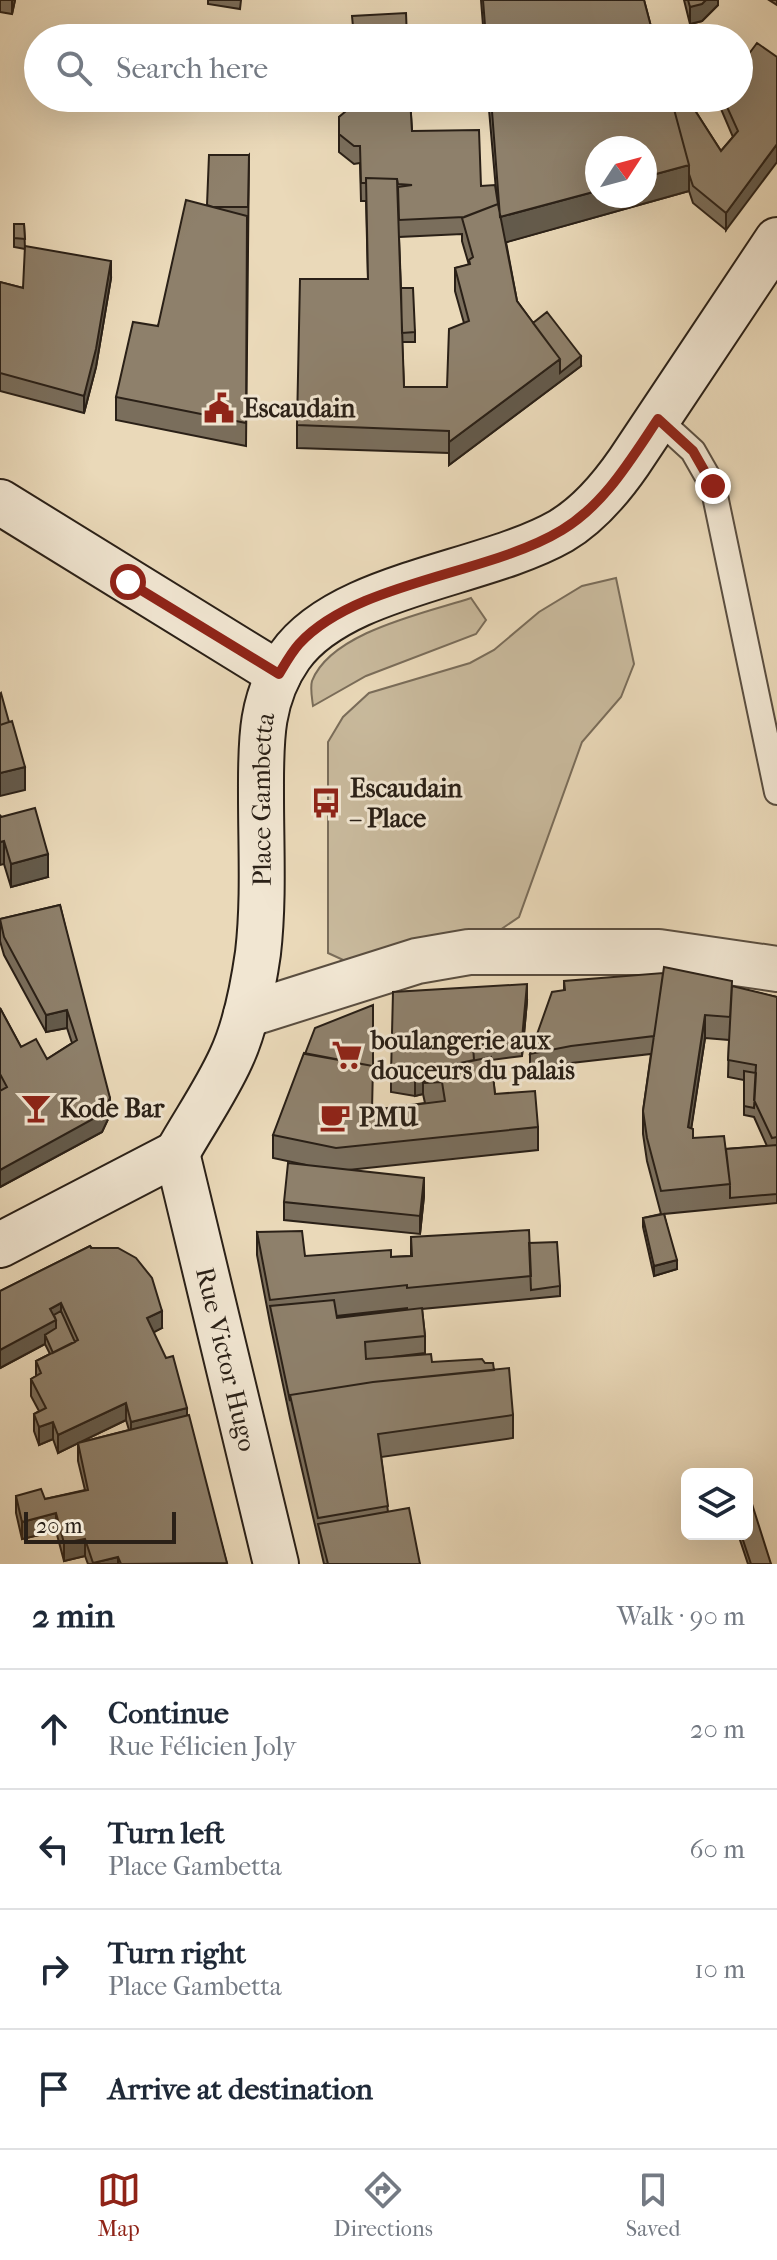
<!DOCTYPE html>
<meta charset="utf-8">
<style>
body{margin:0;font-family:"IM FELL French Canon",serif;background:#f6f6f7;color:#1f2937}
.controls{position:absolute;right:24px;bottom:24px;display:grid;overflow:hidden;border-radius:12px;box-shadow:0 8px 32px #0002}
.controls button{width:72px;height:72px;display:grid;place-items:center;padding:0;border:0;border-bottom:2px solid #e0e1e3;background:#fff;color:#1f2937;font:40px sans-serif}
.compass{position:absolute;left:585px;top:136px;width:72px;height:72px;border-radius:50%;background:#fff;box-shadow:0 8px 32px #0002;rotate:54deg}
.scale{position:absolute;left:24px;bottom:20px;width:152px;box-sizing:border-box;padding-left:8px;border:4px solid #2a2017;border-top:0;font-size:22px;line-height:28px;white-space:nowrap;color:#2a2017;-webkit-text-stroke:6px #f1e6d2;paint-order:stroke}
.stop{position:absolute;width:24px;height:24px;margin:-18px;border:6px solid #8f2418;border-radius:50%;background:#fff}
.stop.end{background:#8f2418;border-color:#fff;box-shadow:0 2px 8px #0008}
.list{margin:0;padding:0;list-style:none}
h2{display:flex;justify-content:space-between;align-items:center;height:104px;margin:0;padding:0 32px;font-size:34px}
h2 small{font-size:26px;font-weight:400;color:#747a83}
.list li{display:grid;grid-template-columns:52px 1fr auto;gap:24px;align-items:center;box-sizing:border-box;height:120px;padding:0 32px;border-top:2px solid #e0e1e3}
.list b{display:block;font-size:30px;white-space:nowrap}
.list p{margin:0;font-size:26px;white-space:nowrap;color:#747a83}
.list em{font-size:26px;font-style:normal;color:#747a83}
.icon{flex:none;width:44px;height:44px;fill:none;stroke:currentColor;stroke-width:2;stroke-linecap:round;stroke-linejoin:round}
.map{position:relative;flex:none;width:777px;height:1564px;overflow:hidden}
.search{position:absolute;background:#fff;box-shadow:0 8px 32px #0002;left:24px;right:24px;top:24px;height:88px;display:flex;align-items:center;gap:20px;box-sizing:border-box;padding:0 28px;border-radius:44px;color:#747a83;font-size:30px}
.sheet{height:584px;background:#fff}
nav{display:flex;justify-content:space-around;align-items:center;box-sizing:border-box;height:112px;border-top:2px solid #e0e1e3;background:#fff;font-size:22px;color:#747a83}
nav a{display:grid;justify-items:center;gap:4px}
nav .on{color:#8f2418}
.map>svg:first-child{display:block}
.green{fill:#c9ba9d;stroke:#7a6d5a;stroke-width:2}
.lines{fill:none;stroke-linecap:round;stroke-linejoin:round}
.lane-casing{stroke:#5a4e40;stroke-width:28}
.street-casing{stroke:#5a4e40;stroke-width:48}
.secondary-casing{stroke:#2a2017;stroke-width:48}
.lane{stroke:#f1e6d2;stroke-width:24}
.street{stroke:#f1e6d2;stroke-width:44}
.secondary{stroke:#f1e6d2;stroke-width:44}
.wall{fill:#7a6e5c;stroke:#2a2017;stroke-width:2;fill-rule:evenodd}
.shaded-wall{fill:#635a4b;stroke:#2a2017;stroke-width:2}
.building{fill:#8e806b;stroke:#2a2017;stroke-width:2}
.route{stroke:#8f2418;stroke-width:10}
.labels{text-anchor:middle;stroke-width:6;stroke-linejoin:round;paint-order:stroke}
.poi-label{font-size:26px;font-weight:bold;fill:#2a2017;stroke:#f1e6d2;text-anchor:start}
.street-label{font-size:26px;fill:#2a2017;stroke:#f1e6d2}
</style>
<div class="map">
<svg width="777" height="1564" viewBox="0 0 777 1564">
<rect width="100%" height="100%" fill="#ead9b9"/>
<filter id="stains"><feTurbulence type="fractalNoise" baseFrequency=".0025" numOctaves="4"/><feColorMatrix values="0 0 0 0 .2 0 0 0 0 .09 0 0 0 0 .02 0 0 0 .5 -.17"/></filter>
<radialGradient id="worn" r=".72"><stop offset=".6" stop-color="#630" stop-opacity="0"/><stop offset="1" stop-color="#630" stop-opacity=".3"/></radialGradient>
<path class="green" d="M616 578 634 664 621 697 582 742 519 917 494 934 354 965 328 953V742L343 717 369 693 470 663 494 650 539 612 582 586Z
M471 598 486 620 476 634 366 676 313 706C312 698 310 688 312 681 331 632 425 613 471 598Z"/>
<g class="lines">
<g class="lane-casing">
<path id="lane" d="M658 419 693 451 713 486 777 792"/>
</g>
<g class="street-casing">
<path id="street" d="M246 1015 417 961 469 952H659L777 969"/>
</g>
<g class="secondary-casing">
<g id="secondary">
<path d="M0 502 279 674"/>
<path id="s1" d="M177 1153C195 1121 216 1091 231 1058 246 1026 253 988 258 953 264 901 261 848 261 796 261 745 259 700 290 656 341 584 484 575 561 531 588 515 611 488 629 462L777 240"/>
<path id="s2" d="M177 1153 276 1564"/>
<path d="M0 1245 177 1153"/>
</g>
</g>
<use href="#lane" class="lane"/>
<use href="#street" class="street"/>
<use href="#secondary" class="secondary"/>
</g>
<path class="wall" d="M0 0H15L12 14 0 12Z
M208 0H241L240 9 208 4Z
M481 0H644L654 38H484Z
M684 0H718V5L702 21 690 24Z
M769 0H777V5Z
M757 43 726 230 693 203 689 191 506 242 517 301 533 323 581 366 449 465V453L297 448V425L368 279 366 201H361L360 163 354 164 339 152V117L357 105V98H410L412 131 481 186 496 190 488 98H687L721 151 733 137 721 109V98H739ZM462 234V241L469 265 455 268V291L464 323 447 387H404L402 342H415V332L401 288 399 237Z
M249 155 246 446 116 420V397L158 326 207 205Z
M14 224H24L25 249 14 247Z
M111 278 96 367 84 413 0 391V282L23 288Z
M1 817 48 877 11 887 4 864Z
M60 905 110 1115 102 1132 0 1187V1008L21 1047 47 1059 72 1043 67 1028 46 1032 4 955 0 941V919Z
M564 981 732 987 777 997V1203L664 1214 677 1269 654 1276 643 1227V1218L661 1214 647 1161 643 1134V1111L651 1054 571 1063 530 1071V1054L564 990ZM705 1038 729 1040 728 1077 744 1080V1115L754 1117 767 1146 726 1149 693 1138 691 1128Z
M527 1001 522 1056 491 1060 495 1094 538 1127V1150L348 1170 424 1196 420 1234 284 1220V1202L306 1165 273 1158V1135L372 1110 425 1103 423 1094 415 1096 391 1092V1075Z
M257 1232 305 1256 391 1257 411 1256V1237L529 1243 560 1286V1296L422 1309 425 1336V1353L392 1357 432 1362 485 1363 494 1370 513 1415V1438L381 1457 388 1512 420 1564H324L290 1418 270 1323 257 1255ZM407 1308V1309L337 1318V1316Z
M90 1246 162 1328 153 1332 187 1416 227 1564H88L85 1556 64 1561 56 1531 22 1539 16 1513V1496L45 1499 85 1490 78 1461V1443L58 1453 53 1439 39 1445 34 1431V1414L39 1411 31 1396V1379L36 1376V1361L50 1354 45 1344 0 1368V1291ZM126 1420 129 1430 78 1443Z
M738 1534H747L771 1564H748Z"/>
<path class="shaded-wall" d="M12 0H15L12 14Z
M706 0H718V5L702 21 690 24V7Z
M777 144V162L726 230V213Z
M689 165V191L500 244V217L597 191V196H645V177Z
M111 261V278L96 367 84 413V396Z
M581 356V366L449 465V442L560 359Z
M25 767V790L0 796V773Z
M4 841V864L0 865V842Z
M48 854V877L11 887V864Z
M527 984V1001L522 1056V1039Z
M67 1010V1028L46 1032V1015Z
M705 1015V1038L688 1150V1127Z
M423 1077V1094L415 1096V1078Z
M110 1098V1115L102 1132 0 1187V1170Z
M424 1178V1196L420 1234V1216Z
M677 1260V1269L654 1276V1266Z
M61 1303V1320L56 1338 45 1335V1344L0 1368V1350L50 1309Z
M162 1311V1328L147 1336V1318Z
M126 1403V1420L58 1453V1435Z
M187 1408V1425L131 1439V1422Z
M53 1422V1439L39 1445V1427Z
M56 1513V1531L22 1539V1522Z
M85 1539V1556L64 1561V1543Z
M118 1557V1564H93V1563Z"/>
<path class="building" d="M483 0H644L654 38H486Z
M688 0H706L702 4 690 7Z
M406 13 407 38H354L352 16Z
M757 43 777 57V144L726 213 693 186 689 174V165L671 98H687L721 151 738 131 723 98H739V67Z
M358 98H410L412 131 479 130 481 186 495 185 498 204 464 217 399 220 398 187 412 185 398 184 397 179 366 178V183H361L360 146H354L339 134V117L353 105H358Z
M491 98H671L689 165 645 177V148H597V191L500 217Z
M209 155H249L248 207H213L207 205Z
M366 178 397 179 404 387H447L449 329 469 321 455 268 470 264 469 260 473 257 462 218 498 204 517 301 560 359 449 442V431L297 425 300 279H368Z
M186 200 247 216 246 423 116 397 133 322 158 326Z
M14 224H24L25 239 14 238Z
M25 246 111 261 96 349 84 396 0 373V282L23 288Z
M401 288H413L415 332 402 333Z
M547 312 581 356 560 373V359L533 323Z
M1 693 9 722 0 725V694Z
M12 721 25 767 0 773V725Z
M35 808 48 854 11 864 4 841 0 842V815L1 817Z
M60 905 110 1098 102 1114 0 1170V1091L7 1087 0 1074V1008L21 1047 36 1039 47 1059 77 1040 67 1010 46 1015 4 937 0 919Z
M664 967 732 981 730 1017 705 1015 688 1127 693 1129V1138L724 1136 730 1184 661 1191 647 1138 643 1111Z
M663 973 654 1036 571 1046 530 1054 552 992 565 990 564 981Z
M527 984 522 1039 473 1046 474 1060 423 1071V1077L415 1078 391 1075 393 992Z
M732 986 777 997V1137L772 1138 754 1100 756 1065 728 1060Z
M373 1005V1072V1066L305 1054 315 1028Z
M304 1053 373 1066 372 1110 445 1101 442 1082 425 1083 423 1071 491 1057 495 1094 535 1091 538 1127 336 1148 273 1135Z
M744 1071 756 1073 754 1108 744 1106Z
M777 1145V1194L730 1198V1184L726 1149Z
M288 1163 424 1178 420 1216 284 1202Z
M664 1214 677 1260 654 1266 643 1218Z
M529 1230 531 1276 407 1288V1285L270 1300 257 1232 302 1231 305 1256 391 1250V1257L412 1256 411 1237Z
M557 1242 560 1286 531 1290 529 1243Z
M90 1246 91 1248H118L136 1258 152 1278 162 1311 147 1318 166 1358 173 1356 187 1408 131 1422 126 1403 58 1435 53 1422 39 1427 34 1414 46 1408 31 1379 41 1373 36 1361 78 1340 61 1303 50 1309 56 1320 0 1350V1291Z
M334 1300 337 1318 422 1308 425 1336 365 1342 366 1359 431 1354 432 1362 482 1359 485 1363H493L494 1370 373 1382 290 1395V1401L270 1306Z
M61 1311 75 1342 53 1353 45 1335 56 1328V1320L54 1315Z
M509 1368 513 1415 378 1434 388 1506 318 1518 290 1395 373 1382Z
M189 1415 227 1563 121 1564 118 1557 93 1563 85 1539 64 1543 56 1513 22 1522 16 1496 41 1489 45 1499 88 1490 78 1443Z
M747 1504H752L771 1564H751L741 1534H747Z
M409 1508 420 1564H328L318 1524Z"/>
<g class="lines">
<path class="route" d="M128 582 279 674C285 664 291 653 299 644 357 581 488 575 562 530 605 504 631 459 658 419L693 451 713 486"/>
</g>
<defs>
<g id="civic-bare" transform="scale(2.4)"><path d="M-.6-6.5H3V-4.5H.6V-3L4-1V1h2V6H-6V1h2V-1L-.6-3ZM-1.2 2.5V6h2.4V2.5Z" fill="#8f2418" stroke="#f1e6d2" stroke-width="2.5" paint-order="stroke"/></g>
<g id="bus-bare" transform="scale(2.4)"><path d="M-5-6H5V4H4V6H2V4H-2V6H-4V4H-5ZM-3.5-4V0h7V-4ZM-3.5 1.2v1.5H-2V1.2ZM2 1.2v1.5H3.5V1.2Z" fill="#8f2418" stroke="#f1e6d2" stroke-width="2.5" paint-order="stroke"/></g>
<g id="supermarket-bare" transform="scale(2.4)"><path d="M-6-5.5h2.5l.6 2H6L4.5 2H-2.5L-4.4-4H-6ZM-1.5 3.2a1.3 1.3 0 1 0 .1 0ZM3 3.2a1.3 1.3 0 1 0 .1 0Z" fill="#8f2418" stroke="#f1e6d2" stroke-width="2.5" paint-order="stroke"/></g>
<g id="bar-bare" transform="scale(2.4)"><path d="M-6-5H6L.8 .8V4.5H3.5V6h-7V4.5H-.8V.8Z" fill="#8f2418" stroke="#f1e6d2" stroke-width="2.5" paint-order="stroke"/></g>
<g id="cafe-bare" transform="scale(2.4)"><path d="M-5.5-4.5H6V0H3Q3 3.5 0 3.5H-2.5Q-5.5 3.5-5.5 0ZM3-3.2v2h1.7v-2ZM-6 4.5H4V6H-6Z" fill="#8f2418" stroke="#f1e6d2" stroke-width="2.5" paint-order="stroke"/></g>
</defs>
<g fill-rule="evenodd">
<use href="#civic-bare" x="219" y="408"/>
<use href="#bus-bare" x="326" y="803"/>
<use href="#supermarket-bare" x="347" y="1055"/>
<use href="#bar-bare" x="36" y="1108"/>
<use href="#cafe-bare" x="335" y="1117"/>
</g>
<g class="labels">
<g class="poi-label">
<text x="243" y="417">Escaudain</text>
<text x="350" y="797">Escaudain<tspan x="350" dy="30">– Place</tspan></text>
<text x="371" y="1049">boulangerie aux<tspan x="371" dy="30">douceurs du palais</tspan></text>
<text x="60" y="1117">Kode Bar</text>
<text x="359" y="1126">PMU</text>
</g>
<g class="street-label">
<text dy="9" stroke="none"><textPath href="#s1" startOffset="372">Place Gambetta</textPath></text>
<text dy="9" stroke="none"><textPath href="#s2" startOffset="212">Rue Victor Hugo</textPath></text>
</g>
</g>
<rect width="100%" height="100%" filter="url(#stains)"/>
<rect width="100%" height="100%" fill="url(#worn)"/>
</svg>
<div class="controls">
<button><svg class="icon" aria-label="layers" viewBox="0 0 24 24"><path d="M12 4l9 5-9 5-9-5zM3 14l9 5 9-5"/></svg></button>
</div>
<svg class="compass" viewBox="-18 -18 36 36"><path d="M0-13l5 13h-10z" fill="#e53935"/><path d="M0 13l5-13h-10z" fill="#747a83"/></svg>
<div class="scale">20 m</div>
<div class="stop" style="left:128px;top:582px"></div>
<div class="stop end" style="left:713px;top:486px"></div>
<div class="search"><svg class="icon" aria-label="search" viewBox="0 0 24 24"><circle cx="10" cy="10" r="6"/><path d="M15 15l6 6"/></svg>Search here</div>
</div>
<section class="sheet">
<h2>2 min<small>Walk · 90 m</small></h2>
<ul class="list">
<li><svg class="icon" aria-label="ahead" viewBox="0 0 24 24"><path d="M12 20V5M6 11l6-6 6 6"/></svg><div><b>Continue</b><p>Rue Félicien Joly</p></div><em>20 m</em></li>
<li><svg class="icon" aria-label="left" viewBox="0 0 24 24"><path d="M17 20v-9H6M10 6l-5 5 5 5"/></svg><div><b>Turn left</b><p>Place Gambetta</p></div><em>60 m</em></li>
<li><svg class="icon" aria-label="right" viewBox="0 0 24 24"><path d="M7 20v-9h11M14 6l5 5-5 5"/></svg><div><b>Turn right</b><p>Place Gambetta</p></div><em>10 m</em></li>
<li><svg class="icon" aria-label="arrive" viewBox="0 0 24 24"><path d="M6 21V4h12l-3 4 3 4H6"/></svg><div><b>Arrive at destination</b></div></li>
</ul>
</section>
<nav>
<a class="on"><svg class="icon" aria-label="map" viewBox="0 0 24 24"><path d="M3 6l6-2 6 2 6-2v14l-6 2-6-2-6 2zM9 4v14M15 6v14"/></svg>Map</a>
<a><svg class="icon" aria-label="directions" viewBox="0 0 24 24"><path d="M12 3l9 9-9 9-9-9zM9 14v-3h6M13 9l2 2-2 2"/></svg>Directions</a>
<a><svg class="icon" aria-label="saved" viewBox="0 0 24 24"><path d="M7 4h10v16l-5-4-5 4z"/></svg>Saved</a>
</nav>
